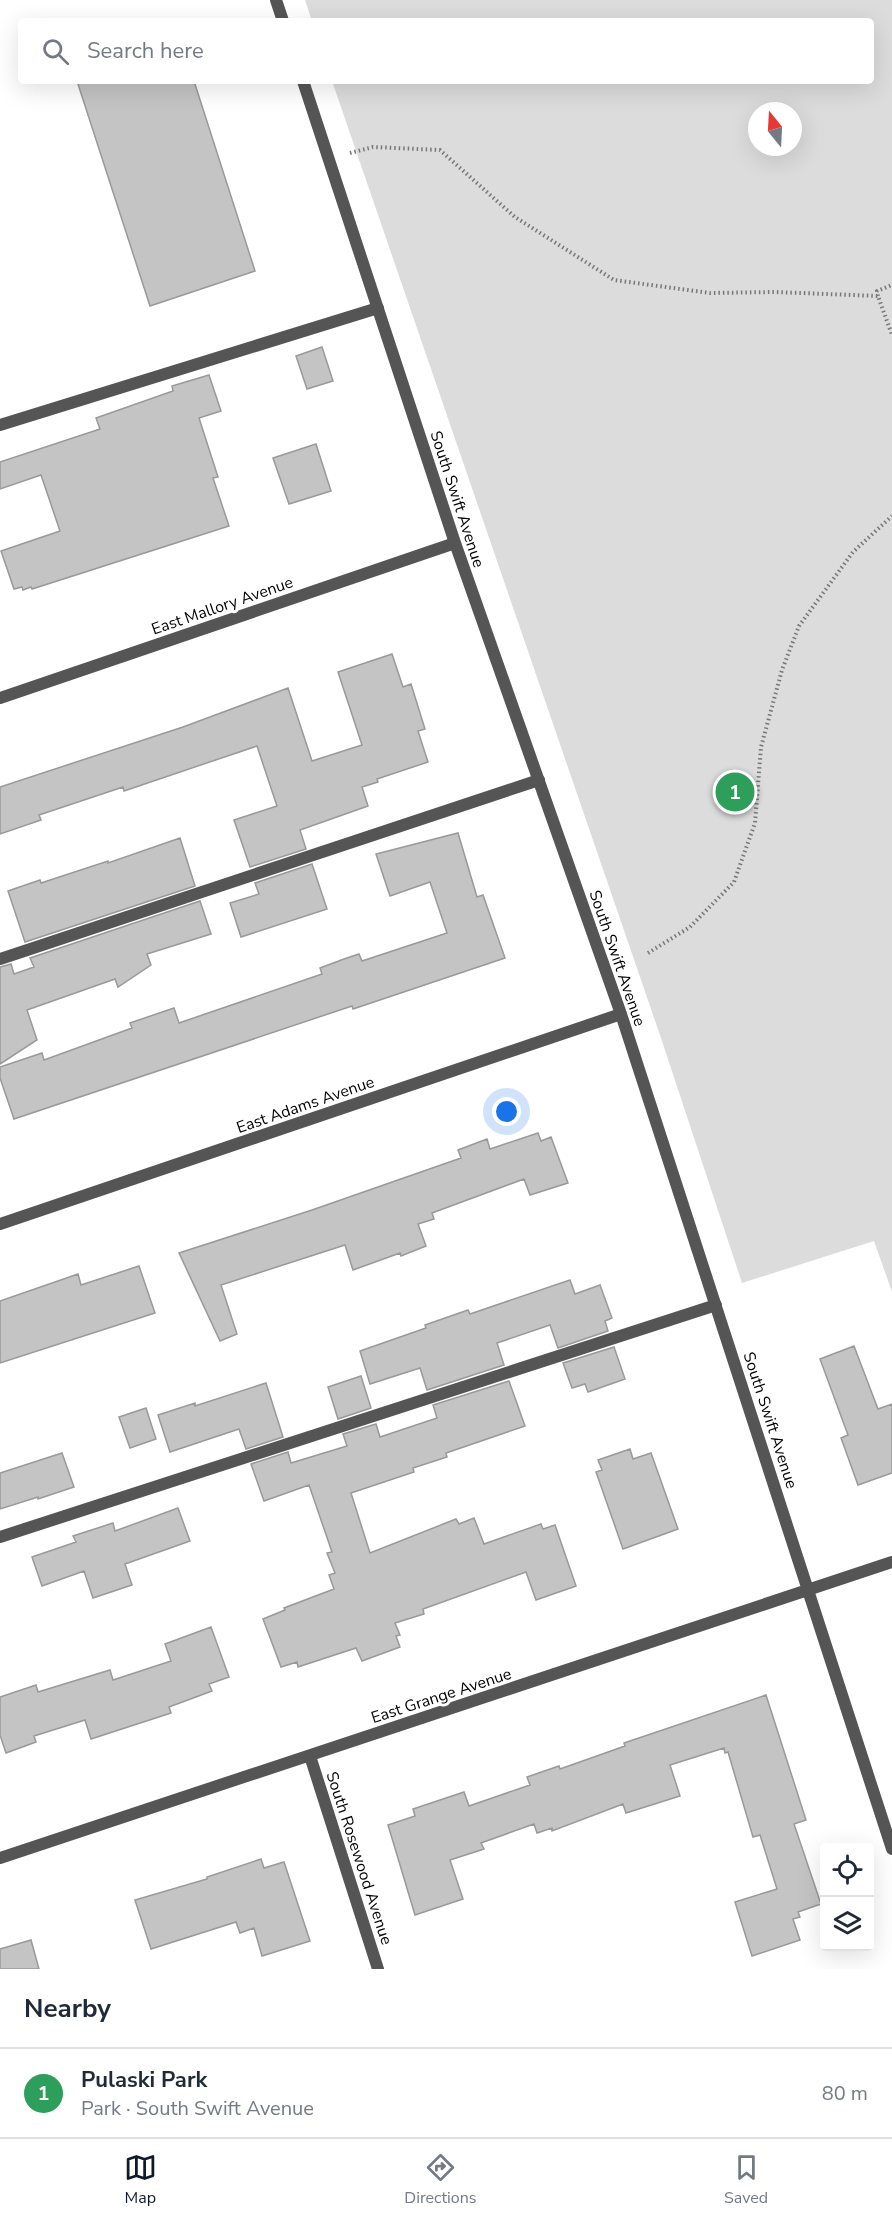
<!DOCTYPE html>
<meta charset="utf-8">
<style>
body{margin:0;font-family:"Nunito Sans",sans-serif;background:#f6f6f7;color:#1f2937}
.controls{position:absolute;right:18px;bottom:18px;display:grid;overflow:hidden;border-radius:6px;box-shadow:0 6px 24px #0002}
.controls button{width:54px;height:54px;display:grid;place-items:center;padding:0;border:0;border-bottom:2px solid #e0e1e3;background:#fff;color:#1f2937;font:30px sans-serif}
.compass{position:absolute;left:748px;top:102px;width:54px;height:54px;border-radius:50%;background:#fff;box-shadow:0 6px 24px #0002;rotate:342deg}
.you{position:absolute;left:507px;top:1112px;width:21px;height:21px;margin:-15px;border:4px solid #fff;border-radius:50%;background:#1a73e8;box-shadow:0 0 0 9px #1a73e833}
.badge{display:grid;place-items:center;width:39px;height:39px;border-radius:50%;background:#111827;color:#fff;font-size:20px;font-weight:700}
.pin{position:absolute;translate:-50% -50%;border:3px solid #fff;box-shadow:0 2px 6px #0006}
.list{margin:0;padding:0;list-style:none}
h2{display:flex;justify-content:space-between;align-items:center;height:78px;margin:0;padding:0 24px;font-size:26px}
h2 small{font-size:20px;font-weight:400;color:#747a83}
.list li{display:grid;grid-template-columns:39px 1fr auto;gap:18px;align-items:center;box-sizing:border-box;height:90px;padding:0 24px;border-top:2px solid #e0e1e3}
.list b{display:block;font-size:22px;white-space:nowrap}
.list p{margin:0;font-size:20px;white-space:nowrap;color:#747a83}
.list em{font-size:20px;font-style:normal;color:#747a83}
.icon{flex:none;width:33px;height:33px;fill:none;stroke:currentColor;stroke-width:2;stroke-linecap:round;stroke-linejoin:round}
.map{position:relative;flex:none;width:892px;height:1969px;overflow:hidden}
.search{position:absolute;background:#fff;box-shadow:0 6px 24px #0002;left:18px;right:18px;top:18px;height:66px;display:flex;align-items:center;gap:15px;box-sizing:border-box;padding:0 21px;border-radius:6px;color:#747a83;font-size:22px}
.sheet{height:168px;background:#fff}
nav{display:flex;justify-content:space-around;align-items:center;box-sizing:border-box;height:84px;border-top:2px solid #e0e1e3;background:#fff;font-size:16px;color:#747a83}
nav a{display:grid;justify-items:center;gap:3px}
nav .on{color:#111827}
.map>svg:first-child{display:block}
.green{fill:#dcdcdc;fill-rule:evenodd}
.building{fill:#c4c4c4;stroke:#999;stroke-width:1.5}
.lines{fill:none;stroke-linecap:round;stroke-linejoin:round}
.path{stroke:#777;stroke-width:4;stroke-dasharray:1.5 3;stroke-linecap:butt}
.lane{stroke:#555;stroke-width:12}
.street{stroke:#555;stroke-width:12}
.labels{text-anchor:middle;stroke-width:6;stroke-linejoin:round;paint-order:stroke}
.street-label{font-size:16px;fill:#000;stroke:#fff}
</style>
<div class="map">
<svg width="892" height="1969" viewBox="0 0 892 1969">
<rect width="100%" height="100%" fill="#fff"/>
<path class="green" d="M305 0H892V1292L874 1241 742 1283 661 1038 332 81H871V21H312ZM757 111H793V147H757Z"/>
<path class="building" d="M77 81H194L255 271 150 306Z
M322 347 333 381 307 389 296 356Z
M209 375 221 411 199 418 218 477 213 478 229 526 32 589 31 587 23 590 22 587 14 589 1 551 60 531 41 475 0 489V462L100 429 96 418 173 391 172 386Z
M316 444 331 491 289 504 273 458Z
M392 654 403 687 411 684 425 729 418 731 428 762 377 779 378 782 362 787 368 806 300 830 306 849 250 867 234 820 277 806 257 746 124 791 123 787 39 815 41 820 0 834V787L183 727 288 688 312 761 362 745 338 672Z
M458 833 477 897 483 895 505 958 353 1009 352 1006 14 1119 0 1078V1067L42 1053 44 1060 132 1028 130 1023 174 1008 179 1023 322 974 320 968 344 959 359 954 362 961 447 933 430 882 390 896 376 854Z
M180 838 195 886 25 942 8 891 40 880 41 883 108 861V863Z
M312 864 327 909 241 937 230 903 259 894 255 883Z
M200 901 211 934 147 954 151 965 118 987 115 979 27 1010 37 1040 0 1064V967L11 964 14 974 34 967 30 958Z
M538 1133 541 1141 551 1137 568 1183 530 1195 524 1179 432 1213 434 1219 418 1224 426 1246 401 1256 400 1253 353 1270 345 1245 221 1285 237 1334 220 1341 179 1253 312 1210 461 1158 458 1150 487 1139 490 1149Z
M139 1266 155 1313 0 1363V1301L78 1274 81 1285Z
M570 1280 575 1294 600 1285 612 1318 605 1321 608 1331 558 1348 550 1325 497 1343 504 1365 427 1390 420 1368 370 1384 360 1351 426 1328 425 1325 468 1310 470 1314Z
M854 1346 878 1409 892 1404V1473L858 1485 841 1438 848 1435 820 1359Z
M614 1347 625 1379 588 1392 585 1384 572 1388 563 1363Z
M361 1376 371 1408 338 1419 328 1387Z
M509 1381 525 1426 446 1453 447 1457 413 1468 414 1472 351 1493 370 1553 456 1519 459 1524 474 1518 484 1544 541 1524 543 1529 555 1525 576 1586 536 1600 526 1572 423 1609 424 1614 395 1623 400 1635 396 1636 400 1647 362 1661 356 1648 298 1667 297 1662 281 1667 263 1619 285 1610 284 1608 334 1589 329 1575 335 1573 327 1553 332 1552 309 1485 264 1501 251 1464 288 1452 291 1463 347 1446 343 1434 376 1424 380 1437 437 1418 433 1405Z
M266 1383 283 1437 246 1449 239 1429 170 1452 158 1415 195 1403V1406Z
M146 1408 156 1439 130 1448 119 1417Z
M630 1449 633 1459 651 1453 678 1529 623 1549 596 1472 602 1470 598 1460Z
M62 1453 74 1487 38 1499V1497L0 1509V1473Z
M178 1508 190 1541 125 1564 132 1585 93 1598 84 1571 42 1586 32 1557 76 1542 73 1536 113 1523 115 1531Z
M211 1627 229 1677 209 1684 212 1691 169 1707 171 1713 91 1739 85 1720 34 1736 36 1742 6 1753 0 1735V1697L36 1685 38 1692 110 1670 113 1680 171 1661 165 1644Z
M766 1695 806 1820 794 1824 821 1904 798 1912 800 1917 793 1919 800 1940 752 1956 735 1902 777 1889 760 1835 753 1837 728 1752 725 1753 724 1748 670 1765 680 1796 626 1813 623 1804 552 1831V1828L537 1833 534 1824 481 1843 484 1849 450 1860 463 1899 415 1915 388 1825 415 1816 413 1809 464 1792 469 1806 530 1785 527 1777 559 1766 560 1769 625 1746 624 1743Z
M261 1859 264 1868 284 1862 310 1941 262 1956 254 1928 240 1933 236 1922 151 1949 135 1900 207 1879V1877Z
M31 1940 39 1969H0V1949Z"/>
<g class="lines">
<path class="path" d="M350 153 373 147 440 150 515 217 614 280 710 293 775 292 878 296 892 335
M878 296 877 291 892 285
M648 953 690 927 734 882 755 823 761 747 782 670 799 626 853 552 892 516"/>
<path class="lane" d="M0 425 378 308
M0 959 539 780
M0 1537 716 1305"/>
<path class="street" d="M276 0 283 21
M303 81 455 543 621 1014 892 1849
M0 698 455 543
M0 1224 621 1014
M310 1756 378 1969
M0 1858 892 1562"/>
</g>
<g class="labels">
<g class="street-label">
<text transform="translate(458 499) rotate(72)" y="6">South Swift Avenue</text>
<text transform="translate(222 605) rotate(-19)" y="6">East Mallory Avenue</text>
<text transform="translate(618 958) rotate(71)" y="6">South Swift Avenue</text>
<text transform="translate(305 1104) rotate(-19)" y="6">East Adams Avenue</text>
<text transform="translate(771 1420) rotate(72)" y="6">South Swift Avenue</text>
<text transform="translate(441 1695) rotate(-18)" y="6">East Grange Avenue</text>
<text transform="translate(360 1858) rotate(72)" y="6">South Rosewood Avenue</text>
</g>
</g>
</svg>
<div class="controls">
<button><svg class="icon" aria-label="locate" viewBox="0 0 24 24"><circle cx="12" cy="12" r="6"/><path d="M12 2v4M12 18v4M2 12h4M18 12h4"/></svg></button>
<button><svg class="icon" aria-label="layers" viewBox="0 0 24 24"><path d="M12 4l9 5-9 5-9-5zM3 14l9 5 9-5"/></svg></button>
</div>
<svg class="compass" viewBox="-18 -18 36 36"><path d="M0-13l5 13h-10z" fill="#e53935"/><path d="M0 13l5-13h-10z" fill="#747a83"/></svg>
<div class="you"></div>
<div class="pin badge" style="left:735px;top:792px;background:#2e9e5b">1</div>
<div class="search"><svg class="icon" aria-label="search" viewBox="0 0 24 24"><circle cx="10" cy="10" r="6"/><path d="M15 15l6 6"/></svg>Search here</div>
</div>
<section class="sheet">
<h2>Nearby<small></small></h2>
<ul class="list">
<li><span class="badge" style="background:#2e9e5b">1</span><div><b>Pulaski Park</b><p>Park · South Swift Avenue</p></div><em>80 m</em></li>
</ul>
</section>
<nav>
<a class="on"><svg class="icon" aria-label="map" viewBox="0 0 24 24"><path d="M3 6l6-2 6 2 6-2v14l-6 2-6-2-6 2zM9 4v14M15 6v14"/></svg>Map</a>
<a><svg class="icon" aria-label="directions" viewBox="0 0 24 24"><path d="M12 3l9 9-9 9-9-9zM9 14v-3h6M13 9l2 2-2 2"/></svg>Directions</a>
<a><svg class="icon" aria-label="saved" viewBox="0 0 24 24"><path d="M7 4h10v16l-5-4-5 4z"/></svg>Saved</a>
</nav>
